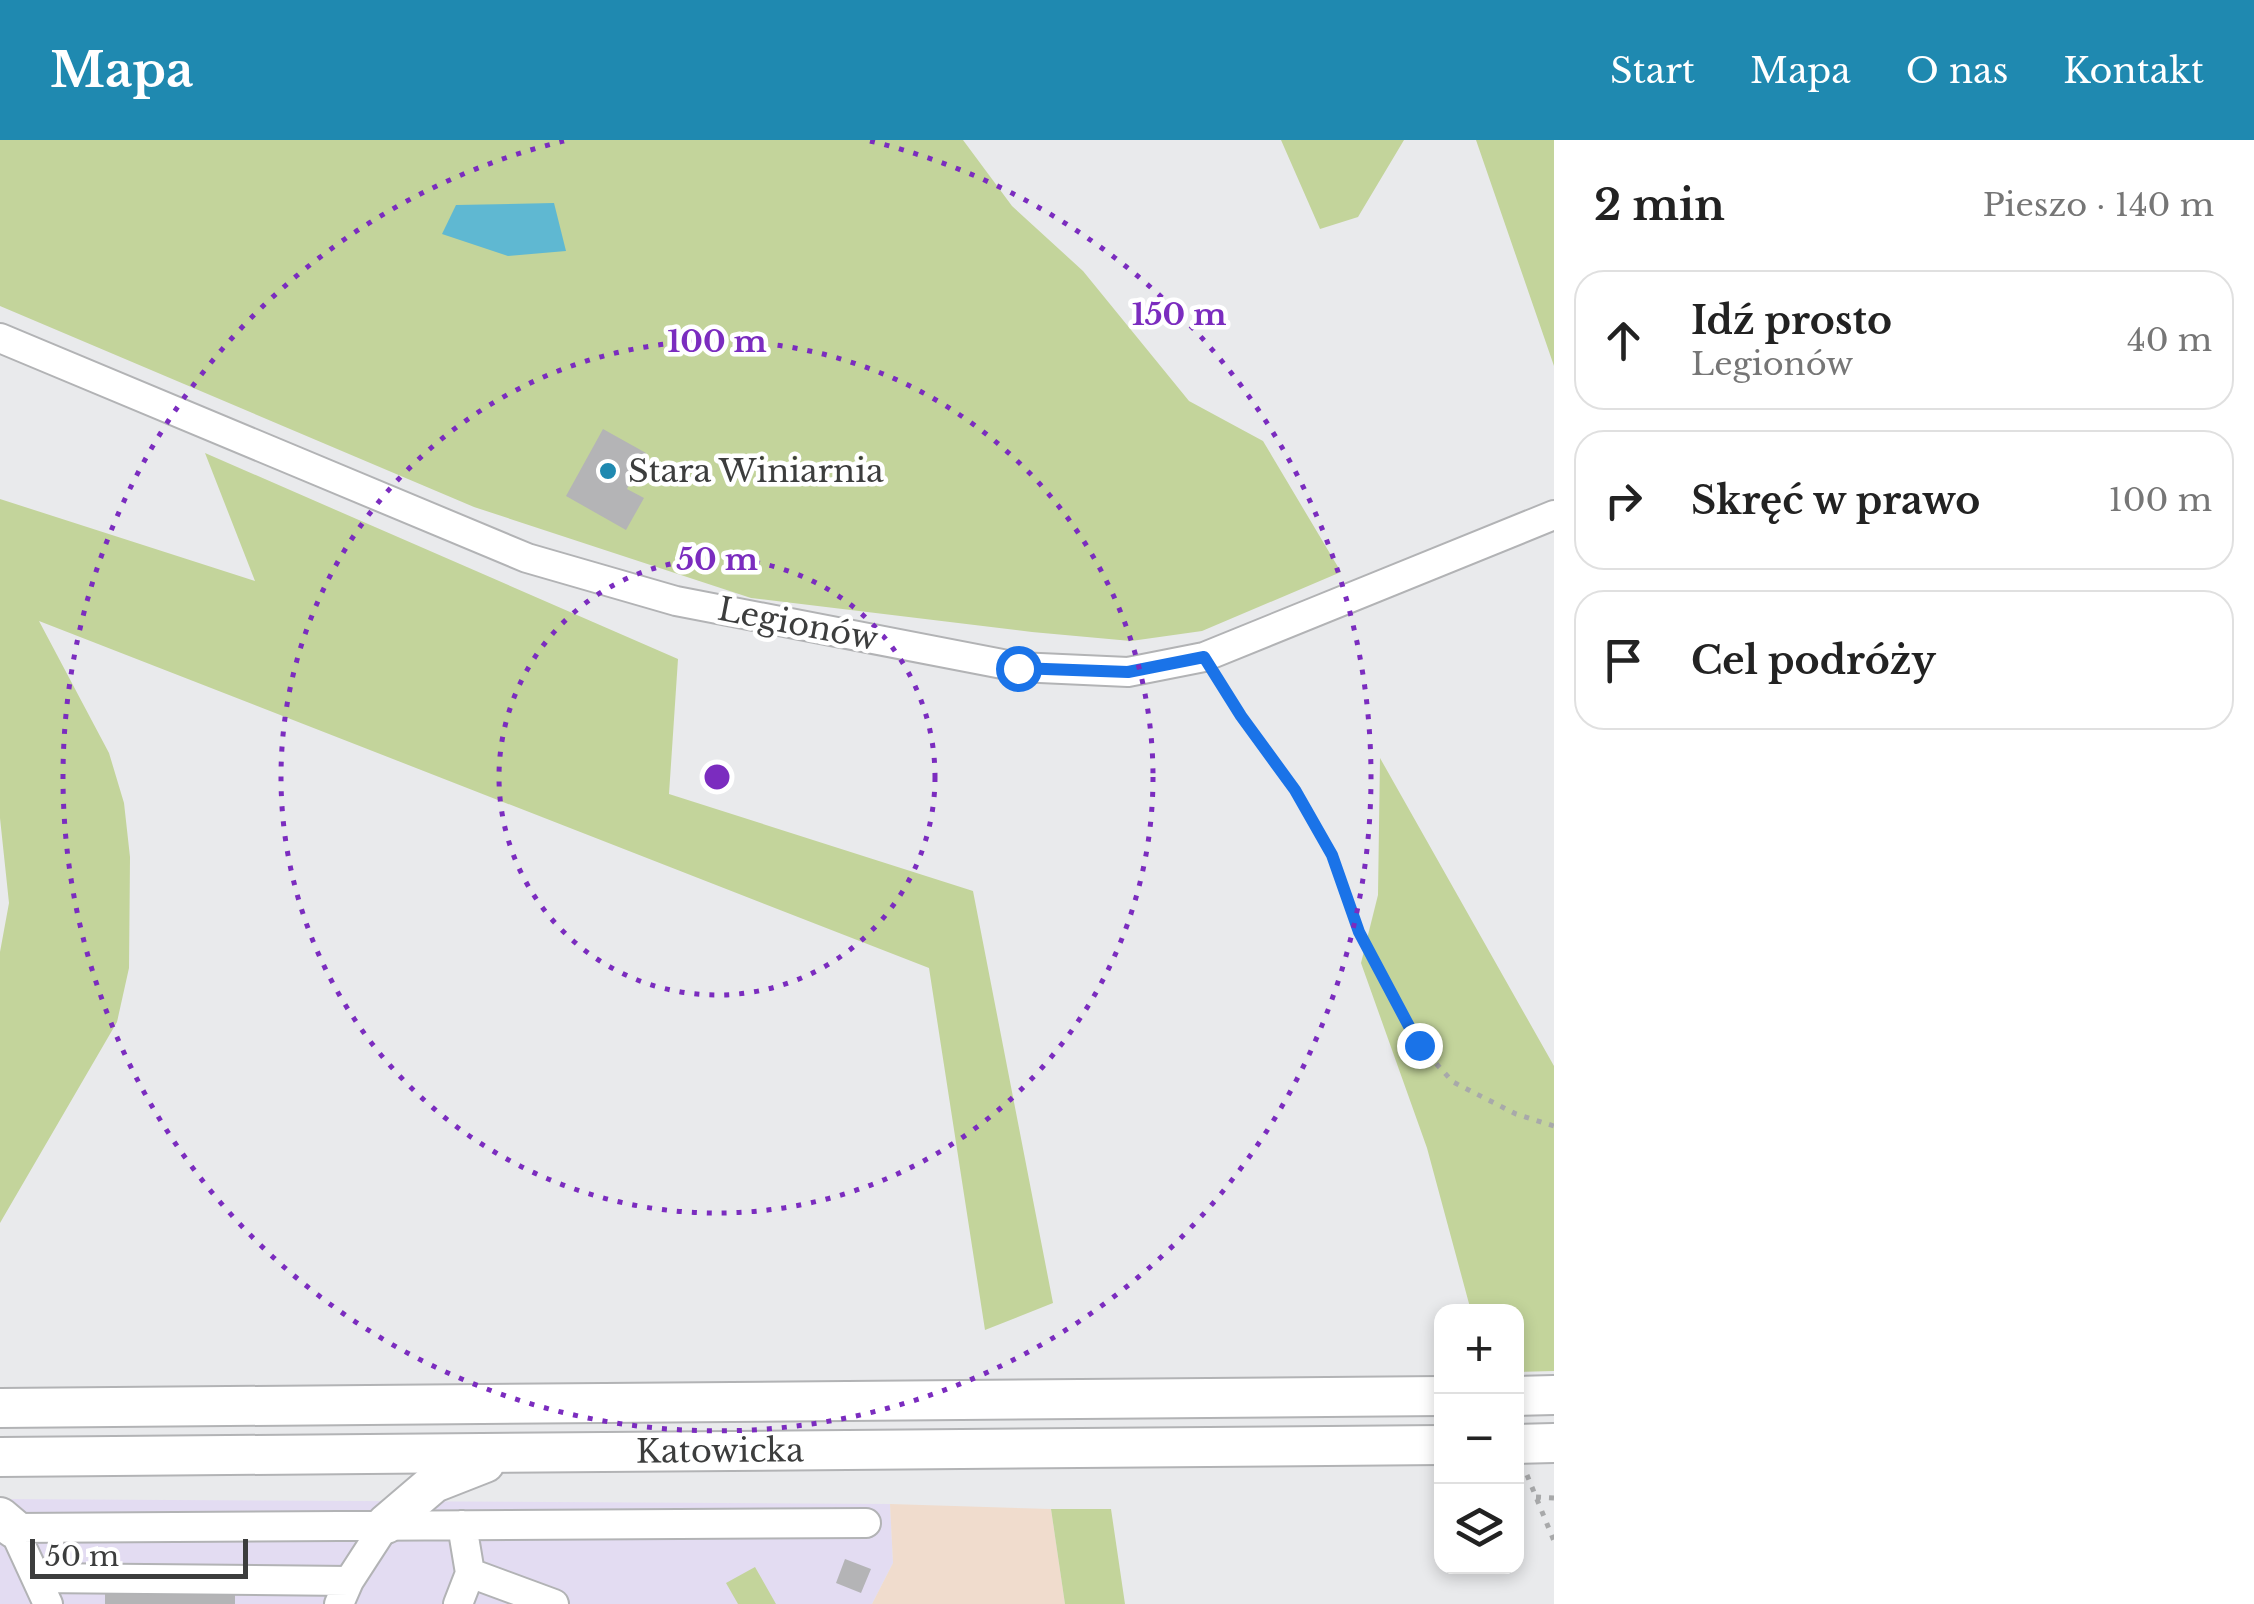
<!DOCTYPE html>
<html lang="pl">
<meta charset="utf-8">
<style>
body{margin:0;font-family:"Libre Baskerville",serif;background:#f2f2f2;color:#222}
.controls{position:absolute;right:30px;bottom:30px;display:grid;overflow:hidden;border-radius:20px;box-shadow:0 5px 15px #0003}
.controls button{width:90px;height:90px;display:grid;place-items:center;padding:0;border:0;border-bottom:2px solid #e0e0e0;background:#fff;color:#222;font:50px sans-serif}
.scale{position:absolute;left:30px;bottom:25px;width:218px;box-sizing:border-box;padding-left:10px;border:5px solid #3c3d3d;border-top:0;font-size:28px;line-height:35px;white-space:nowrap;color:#3c3d3d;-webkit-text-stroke:8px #fff;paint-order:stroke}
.stop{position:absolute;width:30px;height:30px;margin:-22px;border:8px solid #1a73e8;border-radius:50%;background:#fff}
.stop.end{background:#1a73e8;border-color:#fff;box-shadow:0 2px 10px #0008}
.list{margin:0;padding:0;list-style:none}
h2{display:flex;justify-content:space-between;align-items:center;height:130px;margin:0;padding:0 40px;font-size:42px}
h2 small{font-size:32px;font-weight:400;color:#767676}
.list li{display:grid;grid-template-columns:65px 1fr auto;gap:30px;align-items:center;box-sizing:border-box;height:140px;margin:0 20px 20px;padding:0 20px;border:2px solid #e0e0e0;border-radius:30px}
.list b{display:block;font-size:38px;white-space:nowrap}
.list p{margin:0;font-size:32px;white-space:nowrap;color:#767676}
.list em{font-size:32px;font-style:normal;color:#767676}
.icon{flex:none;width:55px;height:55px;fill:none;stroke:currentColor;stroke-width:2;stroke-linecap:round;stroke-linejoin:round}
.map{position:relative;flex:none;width:1554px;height:1464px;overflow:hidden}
header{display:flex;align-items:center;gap:60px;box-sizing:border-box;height:140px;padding:0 50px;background:#1f89b0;color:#fff}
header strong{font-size:48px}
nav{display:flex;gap:55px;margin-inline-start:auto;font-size:35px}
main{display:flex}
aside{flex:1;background:#fff}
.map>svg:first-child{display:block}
.commercial{fill:#e3dcf2}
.industrial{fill:#f0dccd}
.green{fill:#c3d49b}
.water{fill:#5fb8d2}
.building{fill:#b4b4b6}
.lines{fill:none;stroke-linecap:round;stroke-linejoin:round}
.minor-casing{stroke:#b2b3b5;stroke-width:32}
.major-casing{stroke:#b2b3b5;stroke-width:42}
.path{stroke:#a8a9aa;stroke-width:5;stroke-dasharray:5 8;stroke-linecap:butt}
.minor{stroke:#fff;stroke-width:28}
.major{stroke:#fff;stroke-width:38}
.route{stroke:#1a73e8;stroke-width:12}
.ring{fill:none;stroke:#7b2cbf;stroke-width:5;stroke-dasharray:5 10}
.poi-dot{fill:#1f89b0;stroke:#fff;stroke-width:4}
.labels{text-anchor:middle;stroke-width:9;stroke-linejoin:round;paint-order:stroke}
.poi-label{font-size:32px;fill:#3c3d3d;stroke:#fff;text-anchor:start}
.street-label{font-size:32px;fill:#3c3d3d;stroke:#fff}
.centre{fill:#7b2cbf;stroke:#fff;stroke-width:5}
.ring-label{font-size:30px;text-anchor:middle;font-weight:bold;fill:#7b2cbf;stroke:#fff;stroke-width:9;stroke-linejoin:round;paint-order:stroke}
</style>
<header>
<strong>Mapa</strong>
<nav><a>Start</a><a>Mapa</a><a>O nas</a><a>Kontakt</a></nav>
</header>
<main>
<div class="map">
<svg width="1554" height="1464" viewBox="0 0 1554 1464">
<rect width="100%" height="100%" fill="#e9eaec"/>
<path class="commercial" d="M0 1359 890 1364 893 1423 872 1464H0Z"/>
<path class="industrial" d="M890 1364 1051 1369 1065 1464H872L893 1423Z"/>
<path class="green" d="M0 0H963L1012 66 1083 131 1189 261 1263 301 1341 432 1202 491 1131 501 1032 492 751 458 474 367 0 166Z
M1281 0H1404L1358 77 1320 89Z
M1476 0H1554V226Z
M205 313 678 519 669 654 973 751 1053 1163 985 1190 929 828 39 481 109 613 124 663 130 717 129 828 117 882 0 1083V812L9 763 0 678V359L255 441Z
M1380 618 1554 926V1231L1517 1232 1516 1172 1471 1171 1427 1008 1361 823 1378 755Z
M1051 1369H1111L1125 1464H1065Z
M755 1427 776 1464H738L726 1443Z"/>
<path class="water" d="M554 63 566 111 508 116 442 94 456 65Z"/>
<path class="building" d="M603 289 646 313 627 349 644 358 626 390 566 356Z
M845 1419 871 1429 861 1453 836 1443Z
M105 1450 235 1451V1464H105Z"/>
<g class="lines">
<g class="minor-casing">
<path id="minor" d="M0 198 527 418 676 461 1018 527 1128 532 1204 517 1554 375
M470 1433 554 1464
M36 1438 349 1441
M48 1464 13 1388 866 1383
M339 1464 349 1441 386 1384
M458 1464 470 1433 462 1385"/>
</g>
<g class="major-casing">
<g id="major">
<path d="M1516 1256 1554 1255"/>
<path d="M0 1268 1442 1256"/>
<path d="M1516 1304 1554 1303"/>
<path id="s1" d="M0 1317 1442 1305"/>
<path d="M0 1377 13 1388"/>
<path d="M386 1384 434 1343 485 1323"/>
</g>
</g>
<path class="path" d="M1219 542 1295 649 1332 715 1359 792 1419 905 1453 942 1516 974 1554 986
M1527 1335 1554 1401
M1536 1357 1554 1358"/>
<use href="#minor" class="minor"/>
<use href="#major" class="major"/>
</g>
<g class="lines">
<path class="route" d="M1018 528 1128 532 1204 517 1241 576 1295 650 1332 715 1359 792 1419 905"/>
</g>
<g class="ring">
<circle cx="717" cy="637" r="218"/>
<circle cx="717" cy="637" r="436"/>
<path d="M870 1A654 654 0 1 1 564 1"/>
</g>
<circle class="poi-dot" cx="608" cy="331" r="10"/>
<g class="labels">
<g class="poi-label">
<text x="628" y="342">Stara Winiarnia</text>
</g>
<g class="street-label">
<text transform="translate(798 484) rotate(11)" y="11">Legionów</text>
<text dy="11" stroke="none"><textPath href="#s1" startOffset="720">Katowicka</textPath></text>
</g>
</g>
<circle cx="717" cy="637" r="15" class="centre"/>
<g class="ring-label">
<text x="1179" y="185">150 m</text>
<text x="717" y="212">100 m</text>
<text x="717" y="430">50 m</text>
</g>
</svg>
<div class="controls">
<button>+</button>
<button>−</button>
<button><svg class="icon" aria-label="layers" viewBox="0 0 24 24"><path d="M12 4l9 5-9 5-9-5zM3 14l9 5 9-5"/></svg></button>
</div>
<div class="scale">50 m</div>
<div class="stop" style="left:1018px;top:528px"></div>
<div class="stop end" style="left:1419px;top:905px"></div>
</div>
<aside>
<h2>2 min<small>Pieszo · 140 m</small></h2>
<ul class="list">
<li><svg class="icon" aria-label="ahead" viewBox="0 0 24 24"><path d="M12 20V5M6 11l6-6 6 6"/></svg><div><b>Idź prosto</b><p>Legionów</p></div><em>40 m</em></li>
<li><svg class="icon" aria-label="right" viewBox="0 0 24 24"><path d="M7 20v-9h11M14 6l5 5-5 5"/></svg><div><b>Skręć w prawo</b></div><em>100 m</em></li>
<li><svg class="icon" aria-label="arrive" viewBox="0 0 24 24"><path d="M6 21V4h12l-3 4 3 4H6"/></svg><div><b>Cel podróży</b></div></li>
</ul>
</aside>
</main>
